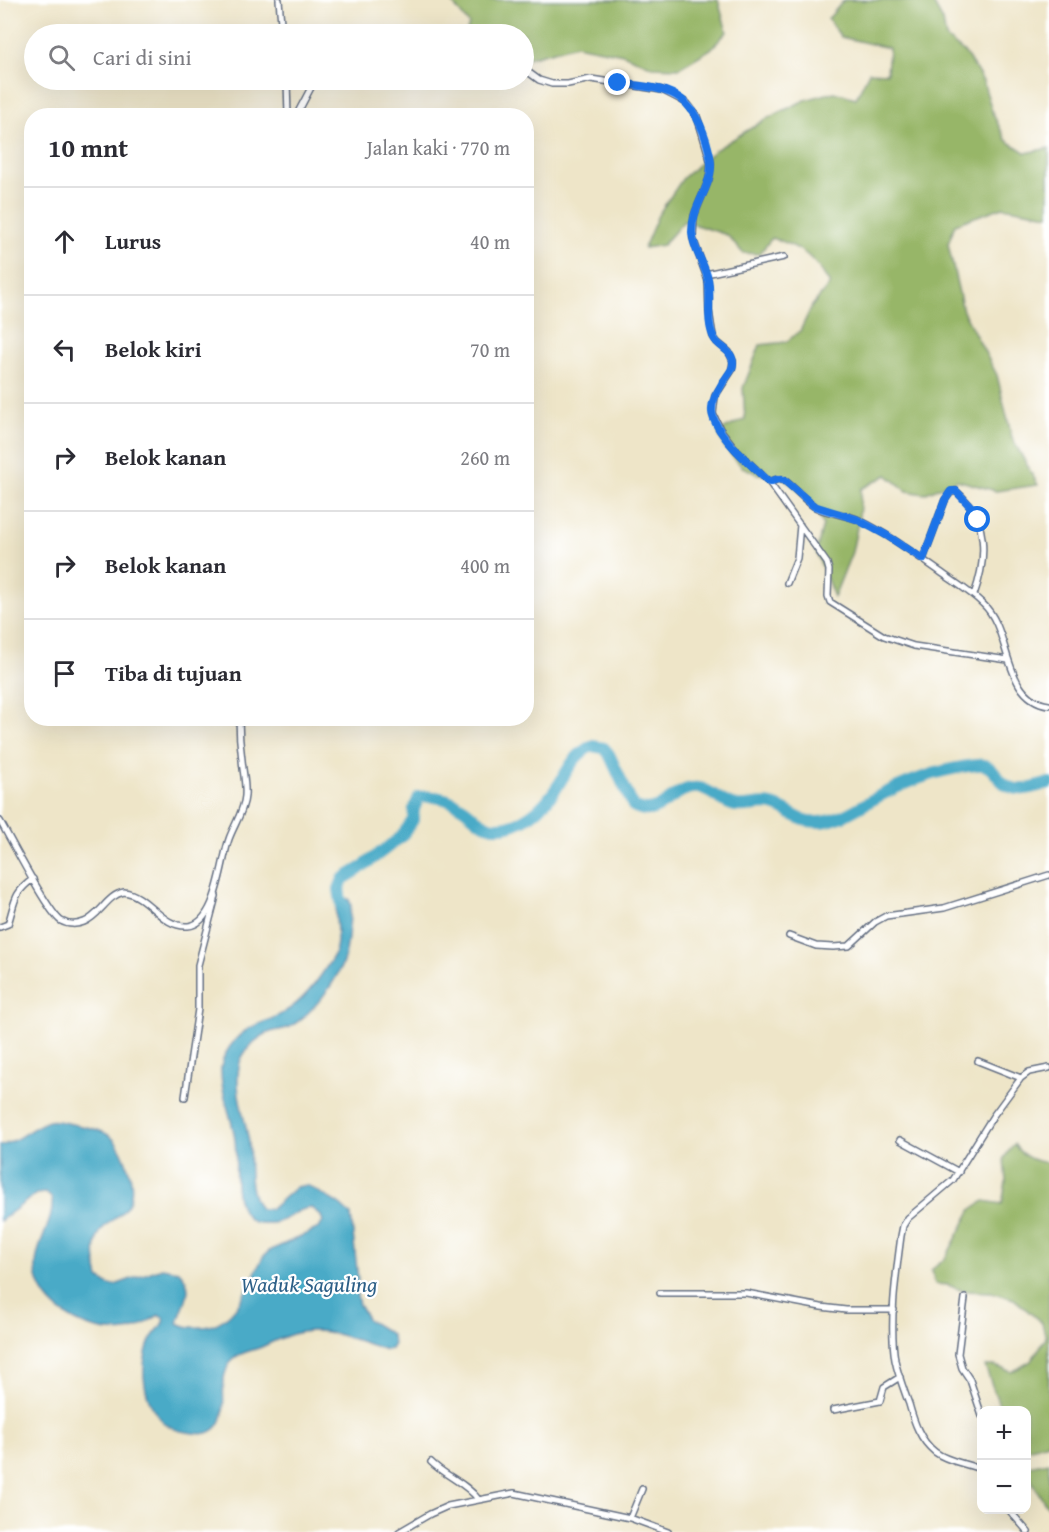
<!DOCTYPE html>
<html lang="id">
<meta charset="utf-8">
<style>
body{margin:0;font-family:"Gentium Book Plus",serif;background:#f7f7f7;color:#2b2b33}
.controls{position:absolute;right:18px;bottom:18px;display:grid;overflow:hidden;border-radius:12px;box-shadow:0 6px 24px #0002}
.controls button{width:54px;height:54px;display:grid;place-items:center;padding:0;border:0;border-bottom:2px solid #e1e1e2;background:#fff;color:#2b2b33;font:30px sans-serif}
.stop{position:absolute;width:18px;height:18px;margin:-14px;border:4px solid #1a73e8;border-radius:50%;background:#fff}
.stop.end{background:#1a73e8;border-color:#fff;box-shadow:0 2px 6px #0008}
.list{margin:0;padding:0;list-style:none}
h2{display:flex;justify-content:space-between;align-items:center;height:78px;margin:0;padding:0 24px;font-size:26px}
h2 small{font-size:20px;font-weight:400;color:#7c7c81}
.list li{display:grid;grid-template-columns:39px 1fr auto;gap:18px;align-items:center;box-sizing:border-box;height:108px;padding:0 24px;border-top:2px solid #e1e1e2}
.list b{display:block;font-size:22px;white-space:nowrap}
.list em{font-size:20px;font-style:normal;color:#7c7c81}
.icon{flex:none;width:33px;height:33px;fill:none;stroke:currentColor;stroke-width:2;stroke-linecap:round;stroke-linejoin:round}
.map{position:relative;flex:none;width:1049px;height:1532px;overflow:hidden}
.search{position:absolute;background:#fff;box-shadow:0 6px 24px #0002;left:24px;top:24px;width:510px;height:66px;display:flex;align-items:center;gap:15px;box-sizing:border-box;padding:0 21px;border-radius:33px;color:#7c7c81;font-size:22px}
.panel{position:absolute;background:#fff;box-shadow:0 6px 24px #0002;left:24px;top:108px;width:510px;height:618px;border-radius:24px}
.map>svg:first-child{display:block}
.forest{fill:#97b668;stroke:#597263;stroke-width:1.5}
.water{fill:#48aac7;stroke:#326c92;stroke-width:1.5}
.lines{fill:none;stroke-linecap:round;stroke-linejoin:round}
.river{stroke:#48aac7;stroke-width:12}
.minor-casing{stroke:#656f83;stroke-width:8}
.minor{stroke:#fff;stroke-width:5}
.route{stroke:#1a73e8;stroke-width:8}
.labels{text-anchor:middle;stroke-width:4.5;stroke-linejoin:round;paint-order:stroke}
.water-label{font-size:22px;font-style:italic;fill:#2d6088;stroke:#fff}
</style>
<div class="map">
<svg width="1049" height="1532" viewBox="0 0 1049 1532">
<rect width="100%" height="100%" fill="#fff"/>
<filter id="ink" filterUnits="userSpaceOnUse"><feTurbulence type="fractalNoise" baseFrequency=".0167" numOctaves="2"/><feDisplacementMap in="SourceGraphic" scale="12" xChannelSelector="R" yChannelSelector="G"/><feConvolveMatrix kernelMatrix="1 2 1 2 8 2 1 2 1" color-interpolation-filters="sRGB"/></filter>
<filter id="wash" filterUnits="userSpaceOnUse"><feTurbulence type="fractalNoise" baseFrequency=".008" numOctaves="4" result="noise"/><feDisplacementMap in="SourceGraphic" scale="24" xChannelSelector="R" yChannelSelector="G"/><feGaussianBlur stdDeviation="1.35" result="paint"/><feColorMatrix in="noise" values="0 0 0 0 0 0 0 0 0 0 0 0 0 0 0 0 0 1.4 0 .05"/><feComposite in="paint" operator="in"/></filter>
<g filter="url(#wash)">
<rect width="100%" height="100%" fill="#eee5c8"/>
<path class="forest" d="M453 0H718L727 32 711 49 679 68 653 67 623 54 576 45 524 59V34H466L469 24 453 4Z
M844 0 932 1 943 21 946 38 966 54 983 81 993 114 1006 140 1026 153 1049 148V215L1003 207 955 224 948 244 963 311 997 375 1012 438 1038 485 996 491 957 480 924 494 907 491 887 475 861 489 859 518 852 552 834 597 816 552 823 525 814 503 782 477 758 474 742 467 725 448 718 432 745 419 743 388 760 345 786 342 800 331 812 306 830 284C813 256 803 248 772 238L759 254 743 253 727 235 684 221 663 245 644 248 658 215 683 178 715 150 766 119 805 100 834 92 856 98 869 72 887 73 889 48 841 37 828 19Z
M1014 1144C1022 1157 1034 1161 1049 1163V1443L1027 1449 1026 1410H1001L985 1366H995L1012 1372 1031 1361 1046 1338 1042 1323 1014 1299 991 1292 963 1291 948 1285 935 1284 931 1270 945 1259 972 1209 984 1201 1002 1204 1006 1182 1004 1158Z
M1049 1462V1507L1046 1505 1033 1484 1028 1466Z"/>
<path class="water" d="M340 899H349L351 906C349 922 349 940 345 956 338 981 313 1013 290 1027 283 1030 275 1030 268 1033 257 1038 244 1050 240 1062 233 1088 245 1117 249 1142 251 1165 246 1190 260 1209H271L296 1187 307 1185 339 1204 351 1215 358 1279 356 1291 359 1305 368 1320 391 1334 394 1344 391 1349 386 1350C359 1342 330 1327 302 1332 287 1334 273 1342 259 1348 241 1354 231 1354 225 1374 220 1389 229 1414 217 1427 209 1436 198 1434 187 1432 152 1429 138 1384 146 1353 147 1348 150 1340 153 1336 157 1329 164 1326 164 1317L159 1315C148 1321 139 1330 126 1331 90 1336 39 1309 36 1270 34 1245 55 1223 52 1198L45 1193 36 1194 0 1221V1146C18 1142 32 1126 49 1121 57 1119 64 1123 72 1124 106 1131 117 1132 128 1168 131 1177 133 1190 130 1200 126 1212 114 1218 105 1226 91 1238 95 1262 99 1278L109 1285H115L162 1268 179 1271C197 1289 183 1303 178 1323 185 1327 192 1328 201 1327 237 1326 249 1283 263 1257L269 1251 319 1228 323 1222 321 1216 312 1208C292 1208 288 1226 261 1223 257 1223 252 1222 249 1219 244 1214 237 1201 237 1194 234 1176 237 1158 235 1140 232 1116 220 1092 221 1068 222 1058 229 1047 235 1040 249 1023 269 1023 286 1011 305 1000 320 978 331 960 345 939 329 912 340 899Z"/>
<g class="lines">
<path class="river" d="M343 914 339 889 343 879 358 870 401 837 413 820 414 809 419 797C435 795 450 799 463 808 475 816 483 828 498 827 526 826 545 806 559 784 568 769 576 753 592 746L604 748 609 754 633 806C662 822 671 785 699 788 712 790 722 804 736 806 748 808 760 802 772 805 789 809 798 823 819 822 843 821 864 803 885 793 914 779 945 768 977 765 993 763 994 776 1005 784 1017 794 1036 787 1049 783"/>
</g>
</g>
<g filter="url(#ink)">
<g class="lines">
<g class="minor-casing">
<path id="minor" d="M279 0 282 34
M524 69 539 80 552 84H568L591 79 662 90 687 103 697 116 711 163 709 179 694 216 693 238 708 281 709 311 713 336 717 342 729 352 733 361 732 370 715 396 713 414 720 429 737 451 769 482 778 479 784 480C796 488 803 500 815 507 829 514 845 514 859 520 888 534 913 553 939 571 954 582 970 591 983 604 1012 630 1002 699 1049 705
M287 80 288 116
M296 116 315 80
M706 274 784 257
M769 482 827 563 829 570 828 596 830 602 884 636 914 646 1008 660
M923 559 945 500 950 493 956 491C989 518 987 559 974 595
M787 583 797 558 800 525
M0 821C11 840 47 911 61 921 68 925 77 925 84 922 100 916 107 895 124 892 149 895 161 928 188 926 217 924 221 861 229 839 234 825 244 811 245 796 246 784 243 772 242 760 240 746 239 732 239 718
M0 927 8 924C15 903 13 893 33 879
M789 936 816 946 833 947 849 946 875 922 886 916 944 908 1049 875
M978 1061 1021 1078
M185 1097 198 1009V965L216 896
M900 1140 959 1172
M660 1293H746L821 1307 846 1310H894
M965 1298 958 1354 962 1368 970 1380 982 1416
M833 1410 880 1401 884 1387 900 1377
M431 1462C445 1476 466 1483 478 1499
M982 1470C966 1463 948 1462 935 1452 920 1440 914 1422 909 1404 904 1390 898 1375 895 1360 889 1323 896 1274 901 1236L903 1226 908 1218 953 1180 993 1116 1021 1078 1029 1072 1049 1068
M1009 1510 1028 1532
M630 1518 642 1489
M399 1532 430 1514 448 1506 514 1493 630 1518 668 1532"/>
</g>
<use href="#minor" class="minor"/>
</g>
</g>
<g class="lines" filter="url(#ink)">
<path class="route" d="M618 83C666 89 690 89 706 140 709 151 713 163 710 175 705 195 692 210 692 232 693 249 704 263 708 279 712 298 705 320 714 338 718 347 729 348 732 358 736 367 728 375 723 382 718 391 711 401 712 412 715 435 753 466 769 482L778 479 784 480 814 506 856 519 886 535 923 559 945 500 951 491H956L974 510 978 520"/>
</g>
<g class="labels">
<g class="water-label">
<text x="309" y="1292">Waduk Saguling</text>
</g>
</g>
</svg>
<div class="controls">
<button>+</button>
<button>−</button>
</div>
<div class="stop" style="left:978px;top:520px"></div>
<div class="stop end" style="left:618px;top:83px"></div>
<div class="search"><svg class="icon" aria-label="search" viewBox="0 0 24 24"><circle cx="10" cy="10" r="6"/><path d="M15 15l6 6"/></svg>Cari di sini</div>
<section class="panel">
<h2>10 mnt<small>Jalan kaki · 770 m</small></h2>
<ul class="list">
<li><svg class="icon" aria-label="ahead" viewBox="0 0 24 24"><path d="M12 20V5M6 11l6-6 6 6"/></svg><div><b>Lurus</b></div><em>40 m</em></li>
<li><svg class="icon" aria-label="left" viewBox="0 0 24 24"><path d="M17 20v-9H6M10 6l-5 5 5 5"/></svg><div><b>Belok kiri</b></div><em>70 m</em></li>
<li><svg class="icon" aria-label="right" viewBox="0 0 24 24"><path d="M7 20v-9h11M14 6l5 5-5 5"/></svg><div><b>Belok kanan</b></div><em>260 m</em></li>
<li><svg class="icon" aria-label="right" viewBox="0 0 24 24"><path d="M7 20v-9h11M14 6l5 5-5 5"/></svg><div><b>Belok kanan</b></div><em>400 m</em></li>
<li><svg class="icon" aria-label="arrive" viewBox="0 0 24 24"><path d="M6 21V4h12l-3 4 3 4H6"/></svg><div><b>Tiba di tujuan</b></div></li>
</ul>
</section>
</div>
